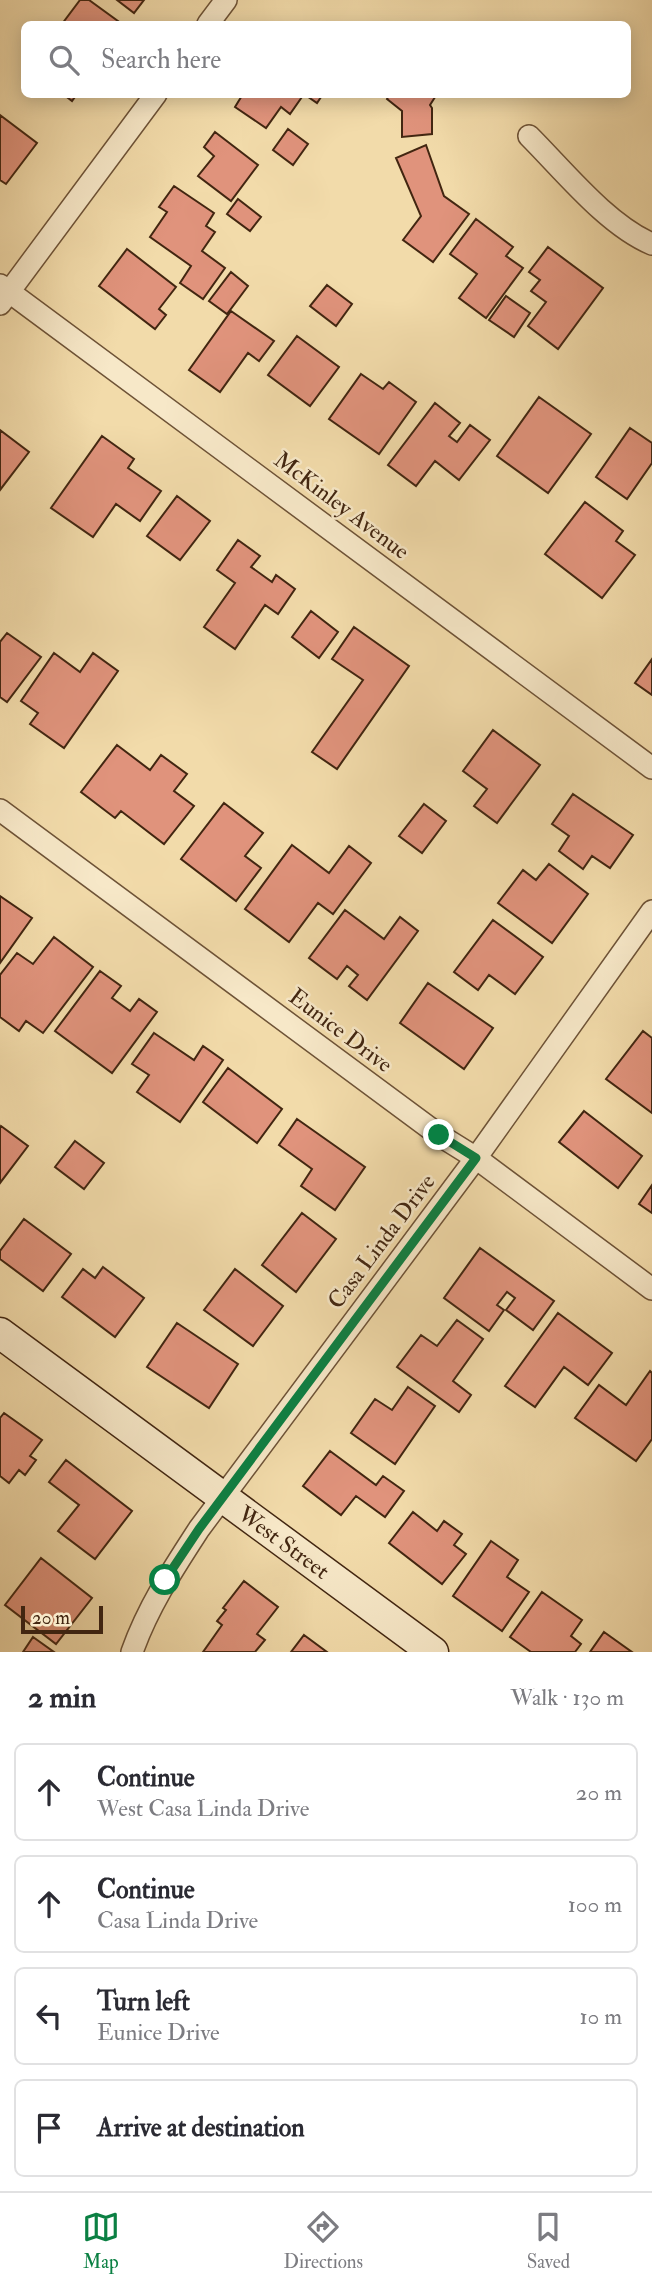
<!DOCTYPE html>
<meta charset="utf-8">
<style>
body{margin:0;font-family:"IM FELL Double Pica",serif;background:#f2f2f3;color:#2b2b33}
.scale{position:absolute;left:21px;bottom:18px;width:82px;box-sizing:border-box;padding-left:7px;border:4px solid #422611;border-top:0;font-size:19px;line-height:24px;white-space:nowrap;color:#422611;-webkit-text-stroke:5px #f7e8c8;paint-order:stroke}
.stop{position:absolute;width:21px;height:21px;margin:-16px;border:5px solid #0b8043;border-radius:50%;background:#fff}
.stop.end{background:#0b8043;border-color:#fff;box-shadow:0 2px 7px #0008}
.list{margin:0;padding:0;list-style:none}
h2{display:flex;justify-content:space-between;align-items:center;height:91px;margin:0;padding:0 28px;font-size:30px}
h2 small{font-size:23px;font-weight:400;color:#7c7c81}
.list li{display:grid;grid-template-columns:46px 1fr auto;gap:21px;align-items:center;box-sizing:border-box;height:98px;margin:0 14px 14px;padding:0 14px;border:2px solid #e1e1e2;border-radius:10px}
.list b{display:block;font-size:26px;white-space:nowrap}
.list p{margin:0;font-size:23px;white-space:nowrap;color:#7c7c81}
.list em{font-size:23px;font-style:normal;color:#7c7c81}
.icon{flex:none;width:38px;height:38px;fill:none;stroke:currentColor;stroke-width:2;stroke-linecap:round;stroke-linejoin:round}
.map{position:relative;flex:none;width:652px;height:1652px;overflow:hidden}
.search{position:absolute;background:#fff;box-shadow:0 4px 18px #0003;left:21px;right:21px;top:21px;height:77px;display:flex;align-items:center;gap:18px;box-sizing:border-box;padding:0 24px;border-radius:10px;color:#7c7c81;font-size:26px}
.sheet{height:539px;background:#fff}
nav{display:flex;justify-content:space-around;align-items:center;box-sizing:border-box;height:98px;border-top:2px solid #e1e1e2;background:#fff;font-size:19px;color:#7c7c81}
nav a{display:grid;justify-items:center;gap:4px}
nav .on{color:#0b8043}
.map>svg:first-child{display:block}
.building{fill:#e0937c;stroke:#422611;stroke-width:2}
.lines{fill:none;stroke-linecap:round;stroke-linejoin:round}
.street-casing{stroke:#6e5337;stroke-width:24}
.secondary-casing{stroke:#422611;stroke-width:33}
.street{stroke:#f7e8c8;stroke-width:21}
.secondary{stroke:#f7e8c8;stroke-width:30}
.route{stroke:#0b8043;stroke-width:9}
.labels{text-anchor:middle;stroke-width:5;stroke-linejoin:round;paint-order:stroke}
.street-label{font-size:23px;fill:#422611;stroke:#f7e8c8}
</style>
<div class="map">
<svg width="652" height="1652" viewBox="0 0 652 1652">
<rect width="100%" height="100%" fill="#f2dbaa"/>
<filter id="stains"><feTurbulence type="fractalNoise" baseFrequency=".00286" numOctaves="4"/><feColorMatrix values="0 0 0 0 .2 0 0 0 0 .09 0 0 0 0 .02 0 0 0 .5 -.17"/></filter>
<radialGradient id="worn" r=".72"><stop offset=".6" stop-color="#630" stop-opacity="0"/><stop offset="1" stop-color="#630" stop-opacity=".3"/></radialGradient>
<path class="building" d="M80 0H89L122 24H62Z
M117 0H144L134 13Z
M63 94H77L72 101Z
M243 94H304L290 114 281 107 266 128 235 107Z
M304 94H323L317 103Z
M390 94H437L430 105 432 108V134L402 137V111L387 99Z
M0 115 37 143 6 184 0 180Z
M288 129 308 144 293 165 273 150Z
M215 132 258 165 231 201 198 176 214 156 204 147Z
M426 145 444 196 469 214 433 262 403 240 421 216 396 158Z
M174 186 214 213 206 226 215 232 202 251 225 268 203 299 180 283 191 266 150 237 167 212 159 207Z
M238 199 261 217 250 231 227 214Z
M476 219 513 247 506 256 523 268 486 318 459 298 477 274 450 254Z
M548 247 603 288 558 349 528 326 546 302 531 291 540 280 529 272Z
M127 249 176 287 159 309 166 315 155 329 99 286Z
M231 272 248 286 227 314 209 301Z
M327 285 352 304 336 326 310 306Z
M506 296 530 313 514 337 489 320Z
M231 311 274 341 259 361 248 353 220 392 189 370Z
M297 336 339 367 310 406 268 375Z
M361 374 383 389 389 382 416 402 379 454 329 419Z
M539 397 591 434 548 493 497 456Z
M435 403 460 423 449 436 457 442 470 425 490 440 459 480 435 461 416 486 388 465Z
M630 428 652 443V463L627 499 596 477Z
M0 430 29 452 0 490Z
M102 436 134 459 128 468 161 491 140 521 116 504 93 537 51 508Z
M177 496 210 521 180 560 147 536Z
M585 502 623 531 616 541 635 555 602 598 545 554Z
M238 540 260 556 251 567 272 582 276 575 295 589 278 614 265 605 235 649 204 627 235 583 217 570Z
M311 611 338 632 319 658 292 637Z
M354 627 409 666 337 769 312 752 363 680 332 659Z
M7 633 41 657 7 702 0 697V642Z
M54 653 80 672 93 653 118 671 64 748 30 724 38 713 21 701Z
M652 659V695L635 683Z
M493 730 540 765 497 823 474 806 487 789 463 771Z
M117 745 150 770 161 755 187 774 174 791 194 806 164 844 121 811 115 818 81 792Z
M573 794 633 835 610 868 592 856 583 869 559 851 569 836 552 824Z
M224 803 263 833 245 856 261 868 236 901 181 859Z
M424 804 446 821 422 853 399 836Z
M292 845 329 873 349 846 371 863 333 914 318 903 289 942 245 909Z
M549 864 588 894 552 943 498 903 523 870 536 880Z
M0 896 32 918 0 963Z
M345 910 384 939 400 917 418 931 367 1000 349 986 358 975 347 966 337 979 309 958Z
M493 920 543 957 515 994 489 975 478 990 454 972Z
M54 937 93 967 43 1033 26 1021 19 1031 0 1017V975L17 953 33 964Z
M100 971 121 986 112 998 130 1011 139 999 157 1012 112 1073 55 1031Z
M428 983 493 1028 464 1069 400 1023Z
M643 1031 652 1038V1113L606 1079Z
M154 1033 194 1060 203 1046 223 1060 180 1122 137 1092 149 1075 132 1064Z
M228 1068 282 1109 257 1143 203 1102Z
M584 1111 642 1156 618 1188 559 1142Z
M297 1119 365 1167 335 1210 301 1186 312 1169 279 1145Z
M1 1126 28 1146 0 1183V1128Z
M75 1141 104 1163 84 1189 55 1167Z
M652 1185V1213L639 1204Z
M302 1213 336 1239 296 1292 262 1265Z
M24 1219 71 1254 43 1291 0 1259V1251Z
M480 1248 554 1301 533 1330 506 1310 515 1298 507 1292 497 1305 504 1310 489 1331 444 1298Z
M103 1267 144 1298 115 1337 62 1297 83 1269 95 1278Z
M235 1269 283 1306 253 1346 204 1310Z
M558 1313 612 1353 588 1385 564 1367 535 1407 505 1386Z
M457 1320 483 1339 453 1381 471 1395 459 1412 397 1367 421 1335 437 1346Z
M177 1323 238 1364 209 1408 147 1367Z
M650 1371 652 1373V1439L636 1461 575 1418 599 1385 626 1405Z
M408 1387 435 1406 395 1464 351 1433 375 1399 392 1410Z
M4 1413 42 1440 30 1456 36 1460 25 1475 19 1470 9 1483 0 1476V1418Z
M330 1451 376 1485 383 1476 404 1491 385 1517 356 1496 341 1515 303 1486Z
M66 1460 132 1511 95 1559 58 1531 79 1505 49 1482Z
M413 1512 437 1531 444 1521 462 1534 454 1545 466 1554 442 1584 389 1543Z
M491 1541 518 1560 507 1577 529 1592 502 1631 453 1596Z
M41 1558 92 1598 56 1644 5 1605Z
M244 1581 278 1607 257 1634 265 1640 255 1652H203L222 1625 217 1621 226 1610 223 1608Z
M542 1592 582 1620 571 1636 581 1644 575 1652H531L510 1637Z
M604 1632 632 1652H590Z
M304 1635 327 1652H291Z
M33 1637 54 1652H23Z"/>
<g class="lines">
<g class="street-casing">
<path id="street" d="M208 24 226 0
M529 136C564 171 607 225 652 244
M0 285 652 768
M0 304 156 94
M0 810 439 1135 476 1158 652 1289
M132 1652C148 1607 173 1569 199 1529L476 1158 652 911"/>
</g>
<g class="secondary-casing">
<path id="secondary" d="M0 1333 433 1652"/>
</g>
<use href="#street" class="street"/>
<use href="#secondary" class="secondary"/>
</g>
<g class="lines">
<path class="route" d="M165 1580 199 1529 476 1158 439 1135"/>
</g>
<g class="labels">
<g class="street-label">
<text transform="translate(342 505) rotate(37)" y="8">McKinley Avenue</text>
<text transform="translate(341 1030) rotate(37)" y="8">Eunice Drive</text>
<text transform="translate(381 1241) rotate(-53)" y="8">Casa Linda Drive</text>
<text transform="translate(284 1542) rotate(36)" y="8">West Street</text>
</g>
</g>
<rect width="100%" height="100%" filter="url(#stains)"/>
<rect width="100%" height="100%" fill="url(#worn)"/>
</svg>
<div class="scale">20 m</div>
<div class="stop" style="left:165px;top:1580px"></div>
<div class="stop end" style="left:439px;top:1135px"></div>
<div class="search"><svg class="icon" aria-label="search" viewBox="0 0 24 24"><circle cx="10" cy="10" r="6"/><path d="M15 15l6 6"/></svg>Search here</div>
</div>
<section class="sheet">
<h2>2 min<small>Walk · 130 m</small></h2>
<ul class="list">
<li><svg class="icon" aria-label="ahead" viewBox="0 0 24 24"><path d="M12 20V5M6 11l6-6 6 6"/></svg><div><b>Continue</b><p>West Casa Linda Drive</p></div><em>20 m</em></li>
<li><svg class="icon" aria-label="ahead" viewBox="0 0 24 24"><path d="M12 20V5M6 11l6-6 6 6"/></svg><div><b>Continue</b><p>Casa Linda Drive</p></div><em>100 m</em></li>
<li><svg class="icon" aria-label="left" viewBox="0 0 24 24"><path d="M17 20v-9H6M10 6l-5 5 5 5"/></svg><div><b>Turn left</b><p>Eunice Drive</p></div><em>10 m</em></li>
<li><svg class="icon" aria-label="arrive" viewBox="0 0 24 24"><path d="M6 21V4h12l-3 4 3 4H6"/></svg><div><b>Arrive at destination</b></div></li>
</ul>
</section>
<nav>
<a class="on"><svg class="icon" aria-label="map" viewBox="0 0 24 24"><path d="M3 6l6-2 6 2 6-2v14l-6 2-6-2-6 2zM9 4v14M15 6v14"/></svg>Map</a>
<a><svg class="icon" aria-label="directions" viewBox="0 0 24 24"><path d="M12 3l9 9-9 9-9-9zM9 14v-3h6M13 9l2 2-2 2"/></svg>Directions</a>
<a><svg class="icon" aria-label="saved" viewBox="0 0 24 24"><path d="M7 4h10v16l-5-4-5 4z"/></svg>Saved</a>
</nav>
